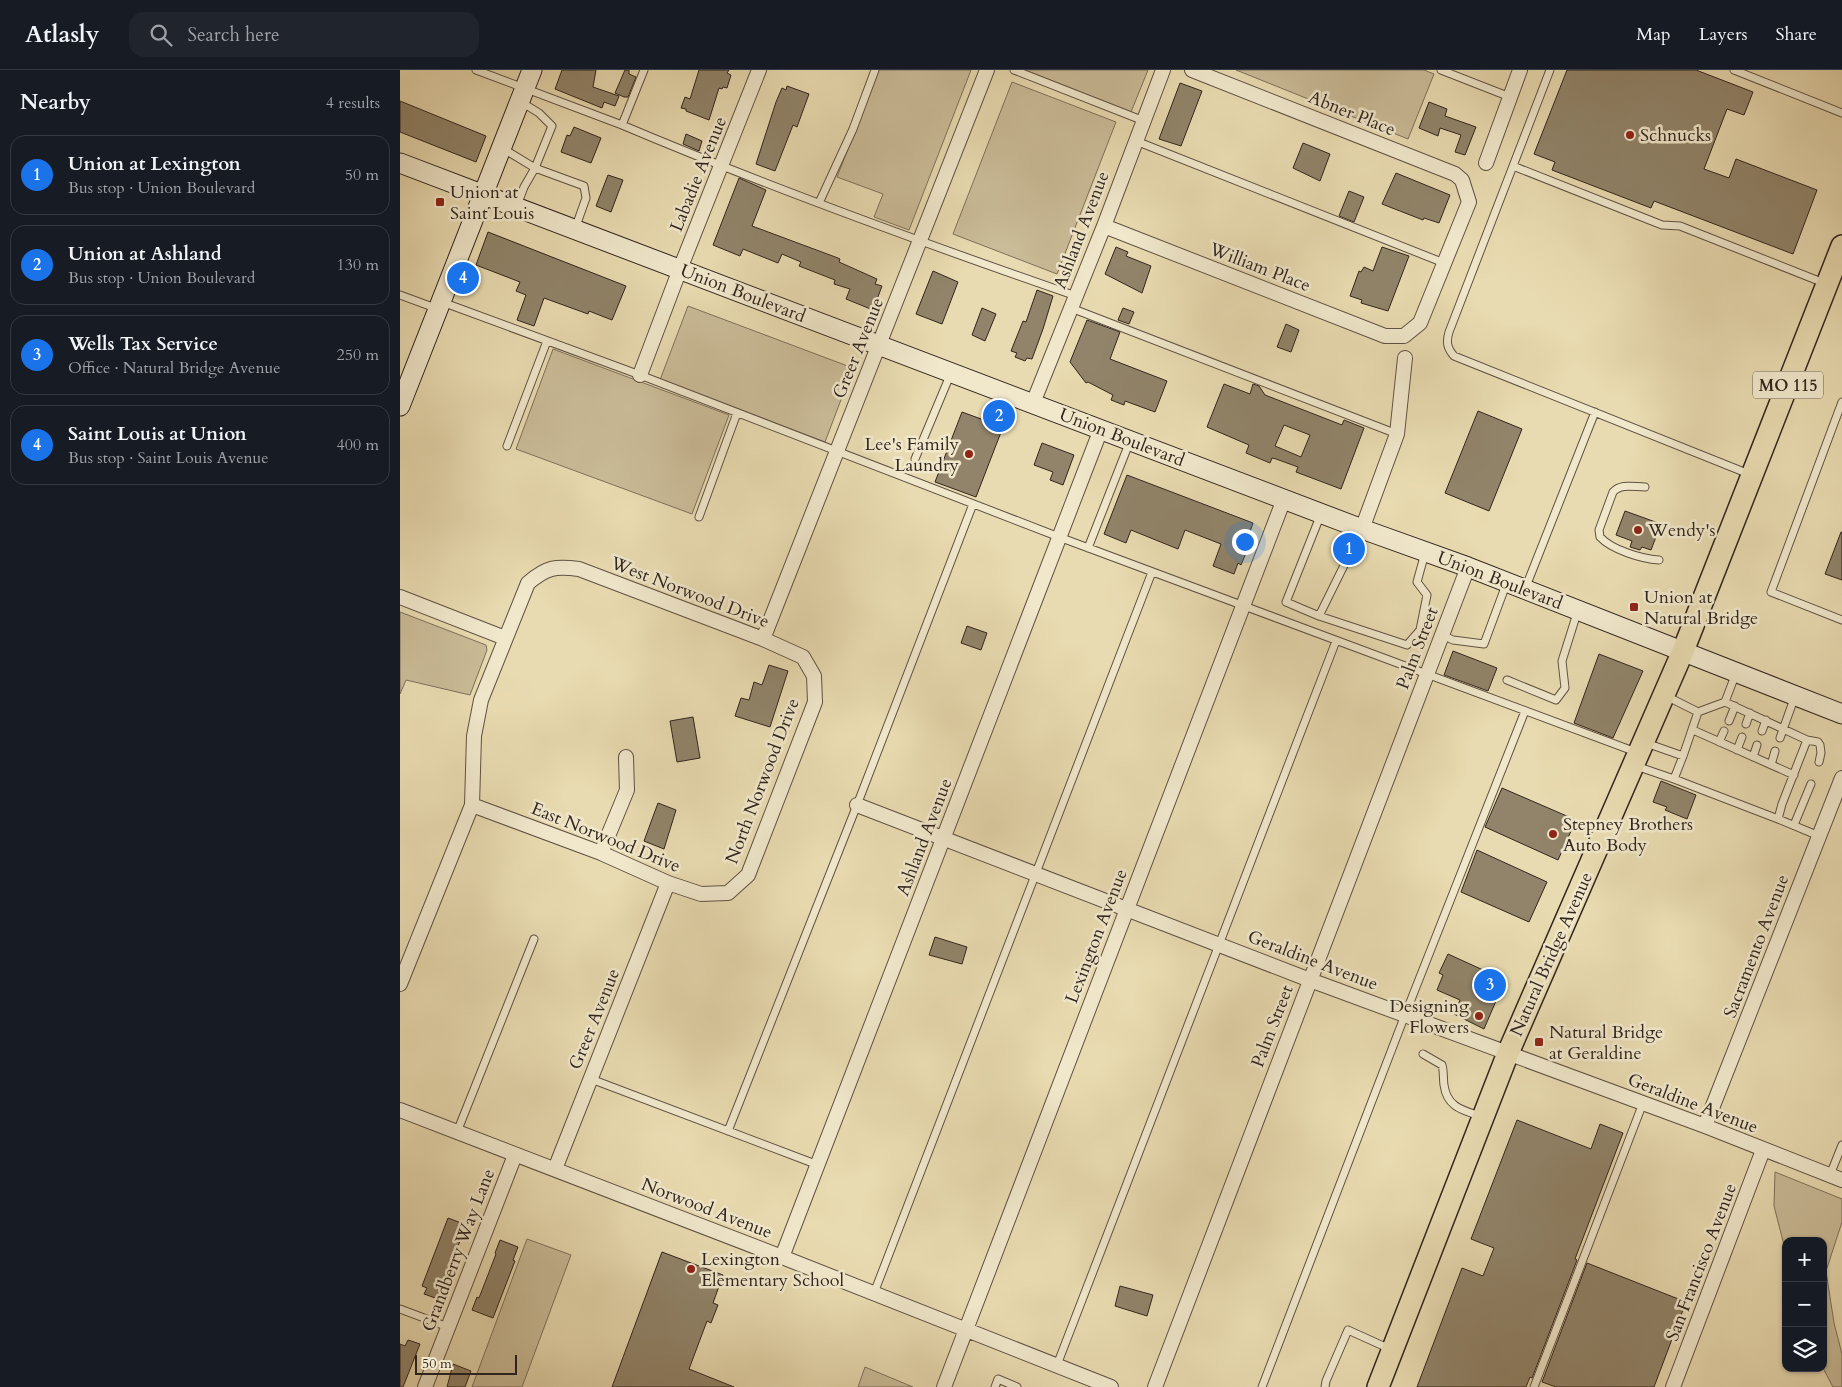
<!DOCTYPE html>
<meta charset="utf-8">
<style>
body{margin:0;font-family:Cardo,serif;background:#20242c;color:#f1f3f6}
.controls{position:absolute;right:15px;bottom:15px;display:grid;overflow:hidden;border-radius:10px;box-shadow:0 1px 4px #0004}
.controls button{width:45px;height:45px;display:grid;place-items:center;padding:0;border:0;border-bottom:1px solid #363941;background:#171b24;color:#f1f3f6;font:25px sans-serif}
.scale{position:absolute;left:15px;bottom:12px;width:102px;box-sizing:border-box;padding-left:5px;border:2px solid #31251e;border-top:0;font-size:14px;line-height:18px;white-space:nowrap;color:#31251e;-webkit-text-stroke:4px #f1e8cc;paint-order:stroke}
.you{position:absolute;left:844px;top:471px;width:18px;height:18px;margin:-12px;border:4px solid #fff;border-radius:50%;background:#1a73e8;box-shadow:0 0 0 8px #1a73e833}
.badge{display:grid;place-items:center;width:32px;height:32px;border-radius:50%;background:#1a73e8;color:#fff;font-size:16px;font-weight:700}
.pin{position:absolute;translate:-50% -50%;border:2px solid #fff;box-shadow:0 1px 5px #0006}
.list{margin:0;padding:0;list-style:none}
h2{display:flex;justify-content:space-between;align-items:center;height:65px;margin:0;padding:0 20px;font-size:21px}
h2 small{font-size:16px;font-weight:400;color:#9ea1a6}
.list li{display:grid;grid-template-columns:32px 1fr auto;gap:15px;align-items:center;box-sizing:border-box;height:80px;margin:0 10px 10px;padding:0 10px;border:1px solid #363941;border-radius:15px}
.list b{display:block;font-size:19px;white-space:nowrap}
.list p{margin:0;font-size:16px;white-space:nowrap;color:#9ea1a6}
.list em{font-size:16px;font-style:normal;color:#9ea1a6}
.icon{flex:none;width:28px;height:28px;fill:none;stroke:currentColor;stroke-width:2;stroke-linecap:round;stroke-linejoin:round}
.map{position:relative;flex:none;width:1442px;height:1317px;overflow:hidden}
header{display:flex;align-items:center;gap:30px;box-sizing:border-box;height:70px;padding:0 25px;background:#171b24;border-bottom:1px solid #363941}
header strong{font-size:24px}
nav{display:flex;gap:28px;margin-inline-start:auto;font-size:18px}
.search{width:350px;height:45px;background:#20242c;display:flex;align-items:center;gap:12px;box-sizing:border-box;padding:0 18px;border-radius:15px;color:#9ea1a6;font-size:19px}
main{display:flex}
aside{flex:1;background:#171b24}
.map>svg:first-child{display:block}
.green{fill:#cabc98;stroke:#7e705b}
.building{fill:#91846a;stroke:#31251e;fill-rule:evenodd}
.lines{fill:none;stroke-linecap:round;stroke-linejoin:round}
.lane-casing{stroke:#5f5243;stroke-width:9}
.street-casing{stroke:#5f5243;stroke-width:16}
.secondary-casing{stroke:#31251e;stroke-width:21}
.primary-casing{stroke:#31251e;stroke-width:24}
.lane{stroke:#f1e8cc;stroke-width:7}
.street{stroke:#f1e8cc;stroke-width:14}
.secondary{stroke:#f1e8cc;stroke-width:19}
.primary{stroke:#e9dbb1;stroke-width:21}
.poi-dot{fill:#8f2418;stroke:#f1e8cc;stroke-width:2}
.labels{text-anchor:middle;stroke-width:5;stroke-linejoin:round;paint-order:stroke}
.shield{fill:#f1e8cc;stroke:#6b6052;stroke-width:1}
.shield-label{font-size:16px;font-weight:bold;fill:#31251e}
.street-label{font-size:18px;fill:#31251e;stroke:#f1e8cc}
.poi-label{font-size:18px;fill:#31251e;stroke:#f1e8cc;text-anchor:start}
</style>
<header>
<strong>Atlasly</strong>
<div class="search"><svg class="icon" aria-label="search" viewBox="0 0 24 24"><circle cx="10" cy="10" r="6"/><path d="M15 15l6 6"/></svg>Search here</div>
<nav><a>Map</a><a>Layers</a><a>Share</a></nav>
</header>
<main>
<aside>
<h2>Nearby<small>4 results</small></h2>
<ul class="list">
<li><span class="badge">1</span><div><b>Union at Lexington</b><p>Bus stop · Union Boulevard</p></div><em>50 m</em></li>
<li><span class="badge">2</span><div><b>Union at Ashland</b><p>Bus stop · Union Boulevard</p></div><em>130 m</em></li>
<li><span class="badge">3</span><div><b>Wells Tax Service</b><p>Office · Natural Bridge Avenue</p></div><em>250 m</em></li>
<li><span class="badge">4</span><div><b>Saint Louis at Union</b><p>Bus stop · Saint Louis Avenue</p></div><em>400 m</em></li>
</ul>
</aside>
<div class="map">
<svg width="1442" height="1317" viewBox="0 0 1442 1317">
<rect width="100%" height="100%" fill="#e9dbb1"/>
<filter id="stains"><feTurbulence type="fractalNoise" baseFrequency=".004" numOctaves="4"/><feColorMatrix values="0 0 0 0 .2 0 0 0 0 .09 0 0 0 0 .02 0 0 0 .5 -.17"/></filter>
<radialGradient id="worn" r=".72"><stop offset=".6" stop-color="#630" stop-opacity="0"/><stop offset="1" stop-color="#630" stop-opacity=".3"/></radialGradient>
<path class="green" d="M479 0H571L509 160 474 147 483 124 437 107Z
M625 0H748L731 42Z
M836 0H1024L1034 4 1008 69Z
M612 12 716 52 657 204 553 164Z
M288 236 453 298 425 372 260 310Z
M153 279 329 345 292 444 116 379Z
M0 542 86 575 87 580 70 625 6 610 0 624Z
M1375 1102 1442 1129V1152L1426 1201 1434 1253 1442 1284V1317H1433L1423 1298V1171H1386V1183L1374 1136Z
M127 1169 171 1185 122 1317H72Z
M465 1297 513 1317H458Z"/>
<path class="building" d="M162 0H196L193 17 219 26 215 36 204 32 202 38 155 19Z
M225 0H229V4L236 7 228 27H224L215 23Z
M299 0H329L327 3 331 5 327 18 323 17 322 19 319 18 309 50 286 41V39L281 38 285 27 290 29Z
M1167 0H1296L1353 22 1344 45 1327 39 1304 99 1329 108 1336 89 1417 120 1393 184 1254 131 1251 138 1152 100 1155 92 1134 84Z
M780 13 802 21 781 76 759 69Z
M387 16 409 24 397 57 393 55 375 101 356 94 376 32 382 18 386 20Z
M0 31 86 66 76 92 0 62Z
M1029 32 1047 39 1045 46 1076 57 1065 85 1055 82 1061 65 1040 58 1038 66 1019 58Z
M174 57 201 68 191 93 161 82 167 65 170 66Z
M286 64 302 71 299 81 283 74Z
M903 73 930 84 920 111 893 98Z
M996 103 1050 125 1039 153 1024 148 1023 150 982 134Z
M208 105 223 110 211 142 196 136Z
M339 108 366 120 352 156 438 188 440 189 439 192 477 209 475 214 482 216 473 240 446 229 450 219 434 214 435 210 399 196 401 192 382 184 378 193 343 179 340 186 313 175Z
M949 121 964 127 954 152 939 146Z
M88 162 226 216 212 250 189 241 188 244 144 228 134 256 117 250 126 225 116 221 120 212 76 195Z
M716 177 728 182 726 186 751 196 742 223 705 204Z
M982 177 1009 186 988 241 961 233 962 230 950 226 959 201 961 202 964 197 973 201Z
M533 201 558 212 542 254 516 244Z
M637 220 653 226 643 259 632 289 627 288 625 291 615 287 617 283 611 281 623 251 626 252Z
M582 238 596 244 585 271 572 265Z
M723 238 734 242 729 254 718 250Z
M687 250 720 262 710 289 767 311 755 342 725 331 724 335 711 330 713 325 688 312 686 313 670 292Z
M886 254 899 260 891 282 877 277Z
M824 314 850 324 853 314 859 316 865 325 942 355 944 350 964 358 941 419 896 402 898 397 876 389 872 388 870 393 846 383 849 375 807 357ZM884 355 910 365 901 387 875 376Z
M1078 341 1122 359 1089 441 1045 423Z
M562 342 603 357 576 427 535 412Z
M642 373 674 385 663 415 650 410 653 402 634 395Z
M727 405 853 453 843 482 846 483 841 495 838 493 834 504 813 496 821 474 785 460 778 479 731 460 726 473 704 464Z
M1225 441 1261 454 1251 480 1242 477 1240 480 1230 477 1232 471 1216 465Z
M1441 462H1442V510L1425 504Z
M567 556 587 563 581 580 561 573Z
M1053 581 1097 598 1088 621 1044 605Z
M1199 584 1243 601 1213 668 1174 653Z
M369 595 388 601 370 657 335 646 341 628 349 630 354 612 362 615Z
M293 647 300 688 277 692 270 651Z
M1261 711 1296 725 1287 749 1265 740 1267 737 1253 732Z
M1102 718 1176 750 1158 790 1085 757Z
M258 733 276 740 264 779 244 771Z
M1077 780 1147 812 1129 852 1061 822Z
M535 867 567 877 562 894 529 885Z
M1048 884 1105 910 1084 959 1054 944 1060 930 1037 920 1043 905 1039 903Z
M1117 1050 1191 1079 1200 1054 1223 1063 1175 1189 1177 1190 1132 1308 1130 1307 1126 1317H1017L1062 1198 1083 1206 1094 1178 1071 1169Z
M48 1148 64 1154 61 1162 63 1163 38 1229 24 1224 27 1218 22 1216Z
M100 1170 118 1177 113 1190 115 1191 93 1248 72 1240 77 1227 79 1228 96 1184 95 1183Z
M262 1182 323 1205 313 1233 318 1235 311 1253 307 1251 289 1299 334 1317H212Z
M1187 1193 1286 1232 1254 1317H1156L1142 1312Z
M720 1216 753 1225 747 1246 715 1236Z
M8 1270 20 1274 3 1317H0V1274L5 1276Z
M53 1294 71 1301 65 1317H47Z"/>
<g class="lines">
<g class="lane-casing">
<path id="lane" d="M76 0 222 55
M244 0 222 55C371 118 523 173 676 226
M614 0 744 51
M1041 0 1110 27
M1150 0 1049 262C1046 272 1047 278 1054 286L1349 404
M1334 0 1442 43
M736 71 1044 193
M102 78 135 98 152 56 139 43 121 32
M1113 96 1262 155 1280 156 1424 213
M419 133 453 59 475 0
M117 136 124 117 135 98 184 116 186 128 175 159
M0 225 38 239
M42 232 240 305 659 467 1236 682
M671 238 997 364
M1442 332 1371 522 1442 550
M107 376 147 271
M515 389 551 303
M1245 417C1234 417 1221 413 1213 422L1199 460 1200 467C1212 480 1242 489 1259 490
M921 444 886 532 919 546 961 461
M299 447 337 343
M688 478 730 371
M1125 519 1195 342
M919 546 1007 575 1020 560 1027 525 1017 512 1025 483
M1042 565 1053 570 1084 574 1107 512
M1107 610 1156 630 1165 618 1162 591 1178 540
M1325 632 1407 670 1382 734 1378 749 1419 766
M1298 642 1325 632 1336 603
M1329 651 1335 636
M1346 654 1350 643
M1293 660 1394 705
M1362 661 1366 650
M1380 668 1395 626
M1407 670 1418 672 1420 675 1421 683 1419 692
M1319 672 1324 661
M1246 673 1283 686 1298 642 1266 626
M1337 680 1342 667
M1353 687 1357 675
M1371 695 1375 681
M1236 696 1274 709 1283 686
M1274 709 1378 749
M1394 755 1411 714
M1023 984 1042 995C1044 1002 1043 1009 1044 1015 1047 1037 1062 1040 1080 1046
M191 1009 418 1095
M328 1061 457 735 573 434
M57 1062 134 869
M1430 1105 1442 1075
M474 1223 752 502
M0 1239 48 1257
M657 1295 936 571
M595 1317 598 1309 617 1317
M862 1317 1005 945 1125 641
M925 1317 926 1311 948 1260 990 1279
M1134 1317 1243 1033"/>
</g>
<g class="street-casing">
<path id="street" d="M1086 93 1120 0
M704 156 985 266H1004L1020 253 1069 132 1062 110 1055 104 792 0
M240 305 280 199 359 0
M633 333 704 156 763 0
M962 459 997 364 1005 288
M0 527 105 568
M363 569 587 0
M457 735 910 910 1305 1056 1442 1110
M201 783 227 720 226 687
M0 914 72 735 74 666 81 630 128 513C147 497 155 496 179 499L363 569 403 587 414 606 415 632 348 805 328 823 301 824 268 813 201 783 72 735
M0 1040 382 1187 711 1317
M1305 1056 1442 708
M155 1099 268 813
M382 1187 701 359
M25 1317 115 1085
M544 1317 884 429
M755 1317 1068 497
M1273 1317 1363 1080"/>
</g>
<g class="secondary-casing">
<path id="secondary" d="M0 93 962 459 1068 497 1442 644
M0 336 132 0"/>
</g>
<g class="primary-casing">
<path id="primary" d="M978 1317 1108 983 1283 581 1442 176"/>
</g>
<use href="#lane" class="lane"/>
<use href="#street" class="street"/>
<use href="#secondary" class="secondary"/>
<use href="#primary" class="primary"/>
</g>
<g class="poi-dot">
<circle cx="1230" cy="65" r="5"/>
<rect x="35" y="127" width="10" height="10" rx="2.5"/>
<circle cx="569" cy="384" r="5"/>
<circle cx="1238" cy="460" r="5"/>
<rect x="1229" y="532" width="10" height="10" rx="2.5"/>
<circle cx="1153" cy="764" r="5"/>
<circle cx="1079" cy="946" r="5"/>
<rect x="1134" y="967" width="10" height="10" rx="2.5"/>
<circle cx="291" cy="1199" r="5"/>
</g>
<g class="labels">
<rect class="shield" x="1353" y="301.5" width="70" height="27" rx="4"/>
<g class="shield-label">
<text x="1388" y="321">MO 115</text>
</g>
<g class="street-label">
<text transform="translate(952 43) rotate(22)" y="6">Abner Place</text>
<text transform="translate(298 104) rotate(-68)" y="6">Labadie Avenue</text>
<text transform="translate(681 160) rotate(-69)" y="6">Ashland Avenue</text>
<text transform="translate(860 197) rotate(21)" y="6">William Place</text>
<text transform="translate(343 223) rotate(21)" y="6">Union Boulevard</text>
<text transform="translate(458 278) rotate(-68)" y="6">Greer Avenue</text>
<text transform="translate(722 367) rotate(21)" y="6">Union Boulevard</text>
<text transform="translate(1100 510) rotate(21)" y="6">Union Boulevard</text>
<text transform="translate(290 522) rotate(21)" y="6">West Norwood Drive</text>
<text transform="translate(1017 578) rotate(-69)" y="6">Palm Street</text>
<text transform="translate(362 711) rotate(-69)" y="6">North Norwood Drive</text>
<text transform="translate(206 767) rotate(22)" y="6">East Norwood Drive</text>
<text transform="translate(524 767) rotate(-69)" y="6">Ashland Avenue</text>
<text transform="translate(696 866) rotate(-69)" y="6">Lexington Avenue</text>
<text transform="translate(1356 876) rotate(-69)" y="6">Sacramento Avenue</text>
<text transform="translate(1151 884) rotate(-66)" y="6">Natural Bridge Avenue</text>
<text transform="translate(913 890) rotate(21)" y="6">Geraldine Avenue</text>
<text transform="translate(194 949) rotate(-68)" y="6">Greer Avenue</text>
<text transform="translate(872 956) rotate(-69)" y="6">Palm Street</text>
<text transform="translate(1293 1033) rotate(21)" y="6">Geraldine Avenue</text>
<text transform="translate(307 1138) rotate(21)" y="6">Norwood Avenue</text>
<text transform="translate(58 1180) rotate(-69)" y="6">Grandberry Way Lane</text>
<text transform="translate(1301 1192) rotate(-69)" y="6">San Francisco Avenue</text>
</g>
<g class="poi-label">
<text x="1240" y="71">Schnucks</text>
<text x="50" y="128">Union at<tspan x="50" dy="21">Saint Louis</tspan></text>
<text x="559" y="380" text-anchor="end">Lee's Family<tspan x="559" dy="21">Laundry</tspan></text>
<text x="1248" y="466">Wendy's</text>
<text x="1244" y="533">Union at<tspan x="1244" dy="21">Natural Bridge</tspan></text>
<text x="1163" y="760">Stepney Brothers<tspan x="1163" dy="21">Auto Body</tspan></text>
<text x="1069" y="942" text-anchor="end">Designing<tspan x="1069" dy="21">Flowers</tspan></text>
<text x="1149" y="968">Natural Bridge<tspan x="1149" dy="21">at Geraldine</tspan></text>
<text x="301" y="1195">Lexington<tspan x="301" dy="21">Elementary School</tspan></text>
</g>
</g>
<rect width="100%" height="100%" filter="url(#stains)"/>
<rect width="100%" height="100%" fill="url(#worn)"/>
</svg>
<div class="controls">
<button>+</button>
<button>−</button>
<button><svg class="icon" aria-label="layers" viewBox="0 0 24 24"><path d="M12 4l9 5-9 5-9-5zM3 14l9 5 9-5"/></svg></button>
</div>
<div class="scale">50 m</div>
<div class="you"></div>
<div class="pin badge" style="left:949px;top:479px">1</div>
<div class="pin badge" style="left:599px;top:346px">2</div>
<div class="pin badge" style="left:1090px;top:915px">3</div>
<div class="pin badge" style="left:63px;top:208px">4</div>
</div>
</main>
